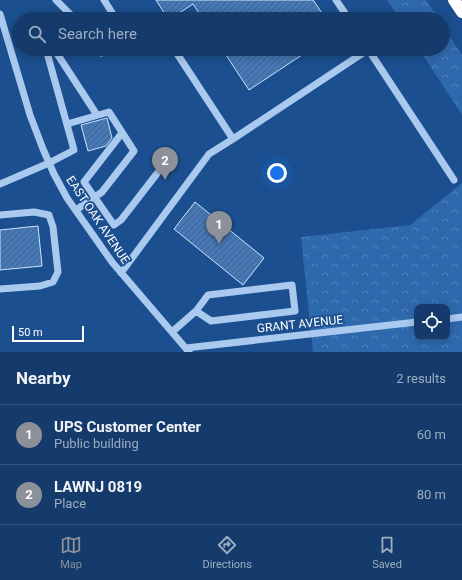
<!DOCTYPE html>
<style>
body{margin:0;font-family:Roboto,sans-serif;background:#214673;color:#f1f3f6}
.controls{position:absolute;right:12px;bottom:12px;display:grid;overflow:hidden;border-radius:8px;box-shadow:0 2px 10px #0003}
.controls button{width:36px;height:36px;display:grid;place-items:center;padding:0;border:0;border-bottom:1px solid #33557e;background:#143b6b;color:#f1f3f6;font:20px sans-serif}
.scale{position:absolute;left:12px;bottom:10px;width:72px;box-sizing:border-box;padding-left:4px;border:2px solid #fff;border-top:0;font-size:11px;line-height:14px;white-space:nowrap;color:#fff;-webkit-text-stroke:3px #1b4f8f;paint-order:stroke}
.you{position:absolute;left:277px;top:173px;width:14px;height:14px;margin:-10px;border:3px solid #fff;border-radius:50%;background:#1a73e8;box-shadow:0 0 0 6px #1a73e833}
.badge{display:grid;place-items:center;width:26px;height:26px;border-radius:50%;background:#8c9099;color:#fff;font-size:13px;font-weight:700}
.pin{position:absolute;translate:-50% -33px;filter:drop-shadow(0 1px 2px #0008)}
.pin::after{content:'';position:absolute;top:21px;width:14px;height:12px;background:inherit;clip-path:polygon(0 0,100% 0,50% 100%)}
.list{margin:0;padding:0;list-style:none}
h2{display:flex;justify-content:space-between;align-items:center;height:52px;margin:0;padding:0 16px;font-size:17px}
h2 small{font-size:13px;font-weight:400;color:#9dadc1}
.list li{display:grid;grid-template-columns:26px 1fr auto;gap:12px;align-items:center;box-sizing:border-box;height:60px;padding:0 16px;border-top:1px solid #33557e}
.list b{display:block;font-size:15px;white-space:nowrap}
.list p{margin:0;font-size:13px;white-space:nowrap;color:#9dadc1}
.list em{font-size:13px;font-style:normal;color:#9dadc1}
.icon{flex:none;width:22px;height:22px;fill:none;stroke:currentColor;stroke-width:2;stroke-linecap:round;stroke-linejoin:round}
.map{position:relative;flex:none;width:462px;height:352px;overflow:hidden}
.search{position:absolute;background:#143b6b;box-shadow:0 2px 10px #0003;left:12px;right:12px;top:12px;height:44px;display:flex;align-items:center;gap:10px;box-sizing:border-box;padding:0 14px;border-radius:22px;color:#9dadc1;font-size:15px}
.sheet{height:172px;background:#143b6b}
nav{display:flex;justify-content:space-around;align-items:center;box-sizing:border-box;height:56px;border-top:1px solid #33557e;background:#143b6b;font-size:11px;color:#9dadc1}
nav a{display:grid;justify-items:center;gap:2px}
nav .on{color:#8c9099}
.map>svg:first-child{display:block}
.forest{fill:url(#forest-crowns);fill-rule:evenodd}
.building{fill:url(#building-hatch);stroke:#cfe3fa}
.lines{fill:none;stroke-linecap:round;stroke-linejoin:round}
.minor{stroke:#a9c9ee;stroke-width:7}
.highway{stroke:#fff;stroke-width:12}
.labels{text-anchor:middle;stroke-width:3.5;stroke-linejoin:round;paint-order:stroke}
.street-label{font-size:12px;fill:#fff;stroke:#1b4f8f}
</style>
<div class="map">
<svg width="462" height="352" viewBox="0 0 462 352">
<defs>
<pattern id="forest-crowns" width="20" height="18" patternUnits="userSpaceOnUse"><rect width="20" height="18" fill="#2e69ad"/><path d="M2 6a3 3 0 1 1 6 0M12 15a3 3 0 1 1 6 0" fill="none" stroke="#4d80b9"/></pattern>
<pattern id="building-hatch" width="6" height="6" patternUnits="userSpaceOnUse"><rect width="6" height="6" fill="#4478b7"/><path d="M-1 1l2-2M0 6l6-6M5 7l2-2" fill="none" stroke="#486282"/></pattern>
</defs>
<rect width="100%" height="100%" fill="#1b4f8f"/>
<path class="forest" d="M387 0H426L439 19H400Z
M443 26 462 55V115L419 49H443Z
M462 183V352H313L301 237 410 225ZM417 307H447V337H417Z"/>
<path class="building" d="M156 0H313L326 19H203L193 4 170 19H168Z
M222 49H311L249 90Z
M107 118 112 138 106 146 88 151 81 125Z
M195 202 264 258 243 285 174 229Z
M38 226 42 266 0 270V230Z"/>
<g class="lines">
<path class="minor" d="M56 0 75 19
M104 0 116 19
M336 0 349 19
M0 14 30 115 43 149 54 174 67 198 112 262 189 352
M54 49 97 115
M98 49 101 53 105 52 109 49
M174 49 233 139 369 49
M368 49 454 180
M67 124 109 112 134 151 102 192 76 210
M122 133 84 182 114 225 121 220 159 171
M0 184 49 163 74 150 46 49
M0 215 34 212 49 215 53 227 58 272 53 282 40 286 0 289
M121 273 209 154 233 139
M447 319 462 317
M172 332 196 311 208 295 292 285 295 311 211 321 196 311
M186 348 417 322"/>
<path class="highway" d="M454 0 462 12"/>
</g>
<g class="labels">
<g class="street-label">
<text transform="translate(98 220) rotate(56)" y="4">EAST OAK AVENUE</text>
<text transform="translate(300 324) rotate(-6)" y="4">GRANT AVENUE</text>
</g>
</g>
</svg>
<div class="controls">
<button><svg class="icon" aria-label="locate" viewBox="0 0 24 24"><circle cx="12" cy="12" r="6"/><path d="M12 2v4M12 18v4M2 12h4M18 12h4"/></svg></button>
</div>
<div class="scale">50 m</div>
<div class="you"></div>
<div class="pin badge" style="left:219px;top:244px">1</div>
<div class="pin badge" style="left:165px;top:180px">2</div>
<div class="search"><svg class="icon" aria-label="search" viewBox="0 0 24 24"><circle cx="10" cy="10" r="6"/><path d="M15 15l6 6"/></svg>Search here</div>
</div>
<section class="sheet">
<h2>Nearby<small>2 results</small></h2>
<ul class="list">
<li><span class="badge">1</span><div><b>UPS Customer Center</b><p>Public building</p></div><em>60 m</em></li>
<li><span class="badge">2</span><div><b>LAWNJ 0819</b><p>Place</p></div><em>80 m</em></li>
</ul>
</section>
<nav>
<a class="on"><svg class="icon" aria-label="map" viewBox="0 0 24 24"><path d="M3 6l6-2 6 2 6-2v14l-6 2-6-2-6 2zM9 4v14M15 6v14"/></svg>Map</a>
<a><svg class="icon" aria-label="directions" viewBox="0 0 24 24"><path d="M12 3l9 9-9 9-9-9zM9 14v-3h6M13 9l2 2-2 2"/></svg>Directions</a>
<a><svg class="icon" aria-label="saved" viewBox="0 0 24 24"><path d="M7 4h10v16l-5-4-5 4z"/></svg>Saved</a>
</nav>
